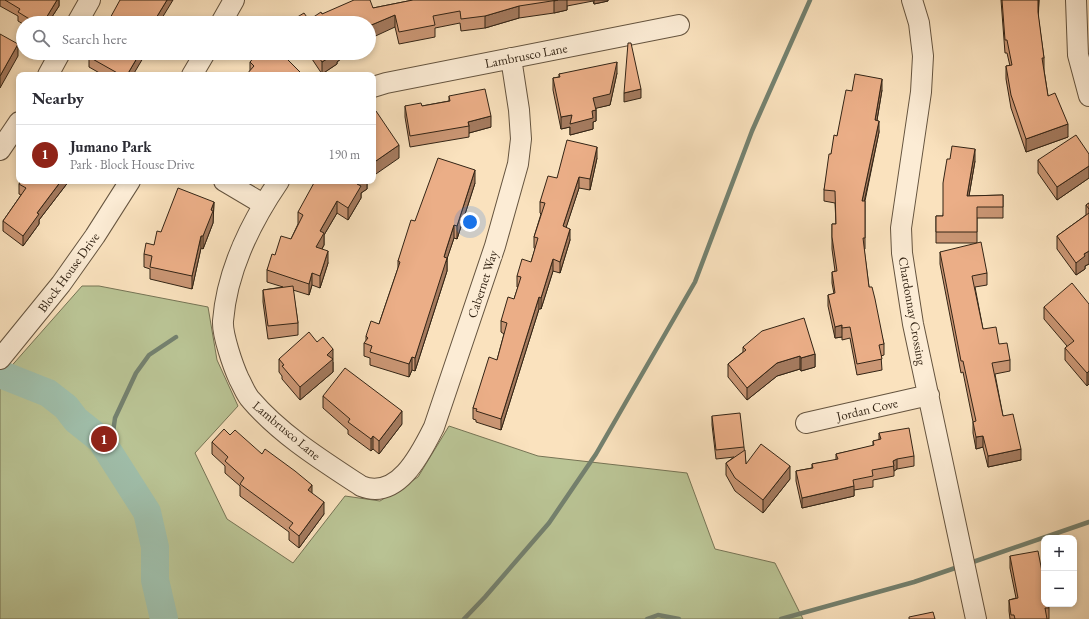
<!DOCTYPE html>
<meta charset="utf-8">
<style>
body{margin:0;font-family:"EB Garamond",serif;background:#f7f7f7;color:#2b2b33}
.controls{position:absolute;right:12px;bottom:12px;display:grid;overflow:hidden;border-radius:8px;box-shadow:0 2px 6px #0003}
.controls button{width:36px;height:36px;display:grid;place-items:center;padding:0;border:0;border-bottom:1px solid #e1e1e2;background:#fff;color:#2b2b33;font:20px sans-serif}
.you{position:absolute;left:470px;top:222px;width:14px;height:14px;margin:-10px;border:3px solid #fff;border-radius:50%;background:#1a73e8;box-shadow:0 0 0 6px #1a73e833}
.badge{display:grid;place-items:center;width:26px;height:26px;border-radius:50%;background:#8f2418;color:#fff;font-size:13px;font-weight:700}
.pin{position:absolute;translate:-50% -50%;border:2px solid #fff;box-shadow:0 1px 4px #0006}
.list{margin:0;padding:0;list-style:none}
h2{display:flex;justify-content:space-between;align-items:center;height:52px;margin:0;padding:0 16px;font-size:17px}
h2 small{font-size:13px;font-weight:400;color:#7c7c81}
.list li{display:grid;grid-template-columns:26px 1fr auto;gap:12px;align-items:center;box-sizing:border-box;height:60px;padding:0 16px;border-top:1px solid #e1e1e2}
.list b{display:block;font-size:15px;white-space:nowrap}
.list p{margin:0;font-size:13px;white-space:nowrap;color:#7c7c81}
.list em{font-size:13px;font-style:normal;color:#7c7c81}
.icon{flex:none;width:22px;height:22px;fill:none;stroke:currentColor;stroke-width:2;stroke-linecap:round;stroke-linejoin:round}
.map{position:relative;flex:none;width:1089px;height:619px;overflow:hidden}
.search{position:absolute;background:#fff;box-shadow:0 2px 6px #0003;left:16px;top:16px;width:360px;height:44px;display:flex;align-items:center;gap:10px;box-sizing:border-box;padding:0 14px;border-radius:22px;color:#7c7c81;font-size:15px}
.panel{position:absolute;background:#fff;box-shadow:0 2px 6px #0003;left:16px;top:72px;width:360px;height:112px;border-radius:8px}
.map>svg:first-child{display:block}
.green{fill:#bac495;stroke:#767455}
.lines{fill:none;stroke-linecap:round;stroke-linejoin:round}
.stream{stroke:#74816f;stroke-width:4.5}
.river{stroke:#a0bfab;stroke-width:28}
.minor-casing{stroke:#65543f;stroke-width:22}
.minor{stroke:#fcecd5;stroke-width:20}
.wall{fill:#ca9674;stroke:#332415}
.shaded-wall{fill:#a47a5e;stroke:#332415}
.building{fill:#ebae87;stroke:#332415}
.labels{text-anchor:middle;stroke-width:3.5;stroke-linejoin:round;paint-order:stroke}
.street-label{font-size:13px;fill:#332415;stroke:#fcecd5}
</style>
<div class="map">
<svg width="1089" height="619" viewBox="0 0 1089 619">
<rect width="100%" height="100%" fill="#fae2be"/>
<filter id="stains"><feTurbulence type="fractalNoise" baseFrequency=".005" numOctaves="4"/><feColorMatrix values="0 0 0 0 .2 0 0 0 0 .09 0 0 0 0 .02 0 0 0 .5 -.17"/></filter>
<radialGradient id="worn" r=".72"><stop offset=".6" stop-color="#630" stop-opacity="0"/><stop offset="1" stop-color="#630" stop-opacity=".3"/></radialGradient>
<path class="green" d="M82 286H99L208 307 217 360 238 406 195 453 227 519 293 563 345 496 380 501 418 477 449 426 538 456 687 473 715 549 775 563 803 619H0V379Z"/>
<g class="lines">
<path class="stream" d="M110 454 115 418 136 373 149 355 176 337
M970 563 1089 522
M464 619 485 597 549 523 596 454 695 282 752 131 810 0
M647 619 658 615 679 619
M781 619 914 582 961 566"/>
<path class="river" d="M0 374 48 393 66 407 76 420 101 440 147 512 155 547V580L164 619"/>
<g class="minor-casing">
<path id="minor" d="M912 0 919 23 923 56 921 92 901 228 902 253 913 324 976 619
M1076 0 1078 55 1089 96
M77 23 90 0
M221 23 234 0
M48 75 60 53
M192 75 205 53
M373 87 386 83 679 25
M0 150 19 122
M224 181 263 204
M279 181C251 222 227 270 223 321 222 334 233 366 239 379 243 386 246 395 251 400 281 435 323 461 361 486 398 501 421 453 434 427L495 246 518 164 521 139 519 110 511 58
M0 359 61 284 95 236 130 181
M806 423 929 395"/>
</g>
<use href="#minor" class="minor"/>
</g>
<path class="wall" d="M0 0H59V6L48 23H23V24L18 21V16L0 6Z
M413 0H608V1L594 4 593 1 567 6V10L554 13 519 18 485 28 461 31 460 23 435 28V37L399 44 395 27 369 23H294V19L309 20 322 14 373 8Z
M1001 0H1039L1038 15 1044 58V70L1048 96 1068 137 1026 152 1011 108 1006 79V66H1010L1007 53H1005Z
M308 53H342V58L337 62V64L322 74Z
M89 57 133 75H103L89 67Z
M250 62 303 75 250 71Z
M617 73 610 105 596 108V121L593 122V129L570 135V127L561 129 553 90V78L559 77V74Z
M882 90 877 120 879 132 865 201V249H864L869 287 884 344V355L881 356 882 370 857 375 850 338 842 340V337L835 338 828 306V295L834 294 832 283V272L835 271 832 249V224H836L835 203 824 201V190L831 154 852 91Z
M449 96 491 127 469 133V137L410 147 405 117V106H422L449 101Z
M1089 154V178L1057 200 1038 173V160Z
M597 158 590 190 579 188 566 227 570 240 560 273 553 271 541 309H539L501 430 476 422V420L473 419V408L497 360 504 334 501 332V321L514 299 518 287H517V276L531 262 535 249 534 248V237L541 214 540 213V202L557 178Z
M950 159 975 161 969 196 1003 195V218H977V243H936V216H943Z
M21 181H69L39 220V224L23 246 3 231V221L21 195 19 194V184Z
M367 181V189L361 193V198L348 220 337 213 324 235V245L322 249 328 263 320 288 312 285 309 295 293 290 298 323V335L268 339 263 302V290L283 287 267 282V270L275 255 291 239 298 224V212Z
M475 183 457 239 454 238 447 258V271L415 371 412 370 409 377 370 365V358L364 356V343L366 341V336L379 324 398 268V261L415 221Z
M214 202 213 223 203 249 201 248 192 289 150 279V269L144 267V254L154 245 161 232Z
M1089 203V264L1085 266V269L1076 275 1057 249V236L1086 215V205Z
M940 252 987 273V285L975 287 983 329 999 344 1010 360V371L995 374 1003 416 1021 460 988 467 983 447 976 449 973 433V422L963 372 961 373 940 264Z
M1089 304V384L1087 386 1065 360V348L1067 346 1044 319V307Z
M743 347 815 354V367L801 371 800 369 777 376 747 400 728 377V364L743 352Z
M279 359 333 362V372L300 400 282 379V376L279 372Z
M323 396 402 424 379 454 373 449 371 451 348 434V430L323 408Z
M712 416 744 447 746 464 790 479 763 513 735 491 726 475V463L734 457 716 459 712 425Z
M879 433 914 456V466L897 469 894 471V476L873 480V487L854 490V496L802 508 796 481V471L812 468V464L836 460V454L873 446V441L879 440Z
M230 435 262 454 312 493 324 514 299 548 289 540V532L240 496V486L225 473V466L212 454V442Z
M1010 556 1049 608V619H1010L1009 611V600L1016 598 1010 568Z"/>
<path class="shaded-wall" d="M57 0H59V6L48 23H43Z
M167 0H173L159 23H153Z
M558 0H567V10L554 13V1Z
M594 0H608V1L594 4Z
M1038 0H1039L1038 24Z
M519 6V18L485 28V16Z
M395 15V27L369 39V26Z
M18 44V56L0 88V76Z
M140 53H146L133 75H127Z
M336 53H342V58L337 62V64L322 74V62Z
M617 62V73L610 105 593 109V98Z
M882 79V90L875 132V120Z
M641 89V98L624 102V93Z
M596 110V121L593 122V129L570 135V127L561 129V117Z
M491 116V127L469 133V126L468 122Z
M879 121V132L862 212V201Z
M1068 124V137L1026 152V139Z
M399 145V158L373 176V163Z
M597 147V158L590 190V179Z
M975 149V161L967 207V196Z
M1089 166V178L1057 200V187Z
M475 170V183L457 239V226Z
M579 177V188L563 237V226Z
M61 181H69L39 220V224L23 246V236L37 213Z
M361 181H367V189L361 193V198L348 220V208L357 184Z
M337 201V213L324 235V245L316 259V247L320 231Z
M214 202 213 223 203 249V236L211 210Z
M454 225V238L446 262 447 258V271L415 371V358L446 250Z
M570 229V240L560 273V262Z
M201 236V248L192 289V276Z
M328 251V263L320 288V276Z
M1089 251V264L1085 266V269L1076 275V263L1084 254Z
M553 259V271L541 309V298Z
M312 273V285L309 295V284Z
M539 297V309L501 430V419Z
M842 325V337L835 338V327Z
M333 349V372L300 400V387L327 355Z
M815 354V367L801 371V358Z
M800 356V369L777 376 747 400V388L777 363Z
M412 357V370L409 377V364Z
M1089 371V384L1087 386V373Z
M402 411V424L379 454V441Z
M373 436V449L371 451V439Z
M983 436V447L976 449V437Z
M1021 449V460L988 467V456Z
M897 459V469L894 471 893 461Z
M790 466V479L763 513V500Z
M312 485V497L308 490Z
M854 486V496L802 508V498Z
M324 502V514L299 548V536Z"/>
<path class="building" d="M5 0H57L43 23H36L18 12 20 9Z
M120 0H167L153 23H110L111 21 109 20Z
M354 0H370L373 8 413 0H558L519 6 485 16 461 19 460 11 433 16 435 25 399 32 395 15 369 26V23H296L294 19 304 13 309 20 321 12 322 14Z
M1002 0H1038V12L1044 58H1042L1048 96 1055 93 1068 124 1026 139 1011 95 1006 66 1012 65 1007 40H1005Z
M0 34 18 44 0 76Z
M628 43H631L641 89 624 93Z
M91 53H140L127 75H121L89 57Z
M258 53H281L303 75H246L254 66 250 62Z
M316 53H336L322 62Z
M617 62 610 94 593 98 596 110 592 111 593 118 570 124 572 115 561 117 553 78 560 77 559 74Z
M855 74 882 79 875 120 879 121 862 201H865V238H863L869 287H872L875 299 884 344 879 345 882 359 857 364 850 327 842 328V325L835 327 828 295 835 293 832 272 837 271 832 237V224H836L835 191 824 190 829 154H831L834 135 837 136 846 90 852 91Z
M485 89 491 116 468 122 469 126 410 136 405 106 421 103 422 106 450 101 449 96Z
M376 111 399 145 373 163V114Z
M1076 135 1089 154V166L1057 187 1038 160Z
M567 140 597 147 590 179 579 177 563 226 570 229 560 262 553 259 541 298 539 297 501 419 476 411 477 409 473 408 489 357 497 360 507 323 501 321 508 297 514 299 521 277 517 276 522 259 531 262 538 238 534 237 545 203 540 202 548 176 557 178Z
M952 146 975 149 967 196 1003 195V207H977V232H936V216H943V183L947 159H950Z
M438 158 475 170 457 226 454 225 446 250 444 257 447 258 415 358 412 357 409 364 370 352 372 346 364 343 368 338 366 336 371 321 379 324 400 262 398 261 411 220 415 221Z
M21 181H61L37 213 39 214 23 236 3 221 26 188 19 184Z
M315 181H361L357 184 361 186 348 208 337 201 320 231 324 233 316 247 328 251 320 276 312 273 309 284 267 270 272 254 275 255 281 236 291 239 303 215 298 212Z
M178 188 214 202 211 210 213 211 203 236H201L192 276 150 267 152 256 144 254 146 243 154 245 157 231 161 232Z
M1089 203V209L1086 205Z
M1089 213V251L1084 254 1085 256 1076 263 1057 236Z
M981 242 987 273 972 276 983 329 996 327 999 344 1007 343 1010 360 992 363 1003 416 1013 414 1021 449 988 456 983 436 976 437 973 422 976 421 963 361H961L940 252Z
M1072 283 1089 304V371L1087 373 1065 348 1074 341 1044 307Z
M293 286 298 323 268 326 263 290Z
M804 318 815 354 801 358 800 356 777 363 747 388 728 364 746 350 743 347 762 331Z
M309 332 317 342 323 337 333 349 327 355 333 359 300 387 282 366 284 365 279 359Z
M345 368 402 411 379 441 373 436 371 439 348 422 350 419 323 396Z
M740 413 744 447 716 450 712 416Z
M909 428 914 456 897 459 893 461 894 466 872 470 873 476 853 480 854 486 802 498 796 471 813 468 812 464 838 459 836 454 874 445 873 441 881 439 879 433Z
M224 429 230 435 235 430 262 454 265 449 295 471 312 485 308 490 324 502 299 536 289 528 293 523 240 484 244 478 225 461 228 457 212 442Z
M761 444 790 466 763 500 735 478 726 463 745 450 746 464Z
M1038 551 1044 582V604H1048L1049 608H1045L1047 619H1015L1014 615H1011L1009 600 1018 598 1010 556Z
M933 612 935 619H909V617Z"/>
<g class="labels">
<g class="street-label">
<text transform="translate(526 55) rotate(-11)" y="5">Lambrusco Lane</text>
<text transform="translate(68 272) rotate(-54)" y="5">Block House Drive</text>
<text transform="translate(482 284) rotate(-72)" y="5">Cabernet Way</text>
<text transform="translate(913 311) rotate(80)" y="5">Chardonnay Crossing</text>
<text transform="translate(867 409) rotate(-13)" y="5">Jordan Cove</text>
<text transform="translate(287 430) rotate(40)" y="5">Lambrusco Lane</text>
</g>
</g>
<rect width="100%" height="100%" filter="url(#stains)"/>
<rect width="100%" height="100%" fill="url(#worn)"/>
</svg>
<div class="controls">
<button>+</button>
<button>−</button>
</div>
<div class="you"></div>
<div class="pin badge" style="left:104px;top:439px">1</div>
<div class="search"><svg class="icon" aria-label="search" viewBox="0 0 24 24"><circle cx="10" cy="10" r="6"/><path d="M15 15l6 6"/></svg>Search here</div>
<section class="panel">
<h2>Nearby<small></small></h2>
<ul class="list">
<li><span class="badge">1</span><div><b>Jumano Park</b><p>Park · Block House Drive</p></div><em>190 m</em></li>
</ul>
</section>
</div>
